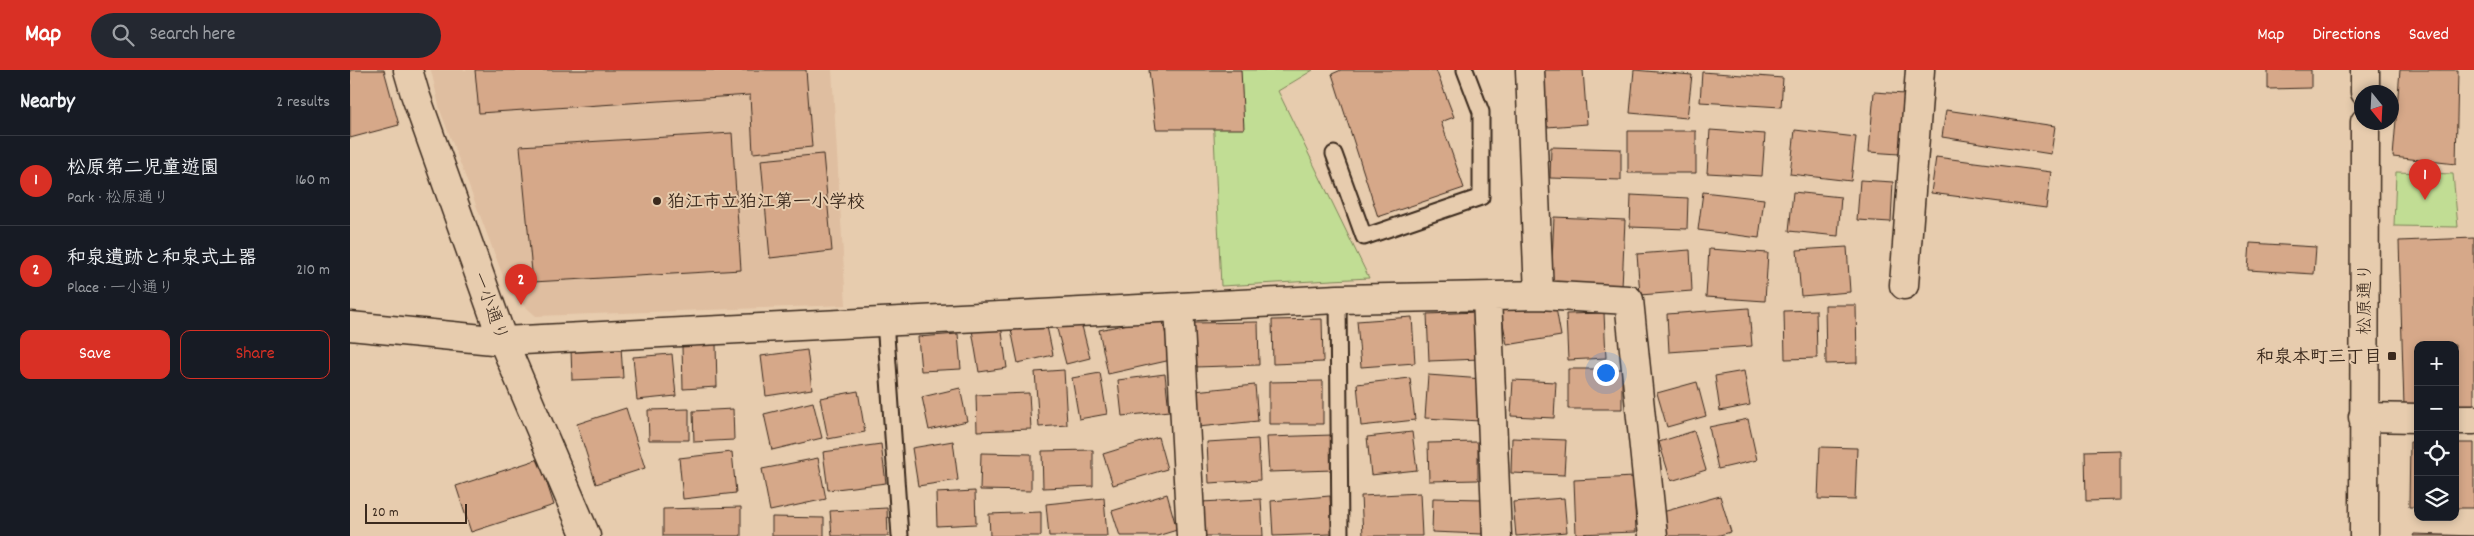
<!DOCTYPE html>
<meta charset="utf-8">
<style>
body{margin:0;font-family:Dekko,"Klee One",sans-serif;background:#242831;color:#f1f3f6}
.controls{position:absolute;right:15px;bottom:15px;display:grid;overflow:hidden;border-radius:10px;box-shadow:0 2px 8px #0003}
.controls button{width:45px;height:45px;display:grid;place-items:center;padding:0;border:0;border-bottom:1px solid #363941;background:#171b24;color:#f1f3f6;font:25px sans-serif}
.compass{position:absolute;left:2004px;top:15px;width:45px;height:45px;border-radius:50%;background:#171b24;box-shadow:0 2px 8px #0003;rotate:162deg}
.scale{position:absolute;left:15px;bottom:12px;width:102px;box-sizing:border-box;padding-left:5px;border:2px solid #3b2a1e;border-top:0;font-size:14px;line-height:18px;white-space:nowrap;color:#3b2a1e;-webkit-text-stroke:4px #e7ccae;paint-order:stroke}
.you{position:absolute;left:1255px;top:302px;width:18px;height:18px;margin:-12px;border:4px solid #fff;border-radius:50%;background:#1a73e8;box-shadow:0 0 0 8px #1a73e833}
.badge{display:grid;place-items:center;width:32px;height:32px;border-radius:50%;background:#d93025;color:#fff;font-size:16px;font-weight:700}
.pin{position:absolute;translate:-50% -41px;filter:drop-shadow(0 1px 2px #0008)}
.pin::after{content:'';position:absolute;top:26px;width:18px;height:15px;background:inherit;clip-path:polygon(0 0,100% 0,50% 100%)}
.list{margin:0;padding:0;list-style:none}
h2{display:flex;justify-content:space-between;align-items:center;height:65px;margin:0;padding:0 20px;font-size:21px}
h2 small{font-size:16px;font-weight:400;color:#9ea1a6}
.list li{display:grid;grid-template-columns:32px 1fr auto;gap:15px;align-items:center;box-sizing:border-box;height:90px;padding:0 20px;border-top:1px solid #363941}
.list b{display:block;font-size:19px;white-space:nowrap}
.list p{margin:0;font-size:16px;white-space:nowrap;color:#9ea1a6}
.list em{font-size:16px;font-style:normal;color:#9ea1a6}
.actions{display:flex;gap:10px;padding:15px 20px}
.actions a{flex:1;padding:11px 0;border:1px solid #d93025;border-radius:10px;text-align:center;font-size:18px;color:#d93025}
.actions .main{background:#d93025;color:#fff}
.icon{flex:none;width:28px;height:28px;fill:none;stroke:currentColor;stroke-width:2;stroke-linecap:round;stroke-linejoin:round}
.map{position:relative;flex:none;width:2124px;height:466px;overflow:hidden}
header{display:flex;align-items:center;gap:30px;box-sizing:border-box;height:70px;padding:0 25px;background:#d93025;color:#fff}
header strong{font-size:24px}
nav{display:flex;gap:28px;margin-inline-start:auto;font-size:18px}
.search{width:350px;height:45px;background:#242831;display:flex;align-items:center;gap:12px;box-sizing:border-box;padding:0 18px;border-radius:28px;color:#9ea1a6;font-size:19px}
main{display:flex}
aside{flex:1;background:#171b24}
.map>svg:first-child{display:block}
.built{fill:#dfbea0}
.green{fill:#c1dd94;stroke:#7e8459}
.building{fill:#d6a889;stroke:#3b2a1e}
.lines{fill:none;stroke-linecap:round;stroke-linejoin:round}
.lane-casing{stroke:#3b2a1e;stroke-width:19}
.street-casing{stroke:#3b2a1e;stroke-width:31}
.secondary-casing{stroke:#3b2a1e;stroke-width:31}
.lane{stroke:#e7ccae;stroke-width:15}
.street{stroke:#e7ccae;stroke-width:28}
.secondary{stroke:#e7ccae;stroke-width:28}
.poi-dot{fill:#3b2a1e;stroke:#e7ccae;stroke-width:2}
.labels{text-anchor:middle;stroke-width:4;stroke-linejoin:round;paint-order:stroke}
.poi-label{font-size:18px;font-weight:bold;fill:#3b2a1e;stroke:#e7ccae;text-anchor:start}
.street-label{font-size:18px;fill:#3b2a1e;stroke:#e7ccae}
</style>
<header>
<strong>Map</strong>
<div class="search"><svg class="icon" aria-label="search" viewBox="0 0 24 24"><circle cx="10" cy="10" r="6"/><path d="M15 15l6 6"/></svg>Search here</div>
<nav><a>Map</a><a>Directions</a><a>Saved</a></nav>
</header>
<main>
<aside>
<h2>Nearby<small>2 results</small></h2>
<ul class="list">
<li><span class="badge">1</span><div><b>松原第二児童遊園</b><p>Park · 松原通り</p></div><em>160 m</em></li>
<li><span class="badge">2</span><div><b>和泉遺跡と和泉式土器</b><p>Place · 一小通り</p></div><em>210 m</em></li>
</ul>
<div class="actions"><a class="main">Save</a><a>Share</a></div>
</aside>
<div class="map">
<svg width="2124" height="466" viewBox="0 0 2124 466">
<rect width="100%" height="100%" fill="#e7ccae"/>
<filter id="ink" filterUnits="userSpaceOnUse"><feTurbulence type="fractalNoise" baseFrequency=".02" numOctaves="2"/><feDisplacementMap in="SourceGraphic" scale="10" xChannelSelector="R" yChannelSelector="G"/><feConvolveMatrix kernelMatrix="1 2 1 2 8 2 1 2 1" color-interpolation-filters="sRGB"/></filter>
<g filter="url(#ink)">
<path class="built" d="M81 0H482L496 235 186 246 159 222 90 40Z"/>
<path class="green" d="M861 0H963L928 21 1019 208 871 216Z
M2046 102 2103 104 2108 157 2044 156Z"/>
<path class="building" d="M0 0H34L49 55 0 68Z
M125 0H456L462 77 403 83 400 25 129 43Z
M799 0H891L894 59H806Z
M991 0H1086L1104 47 1091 52 1114 118 1028 147 982 4Z
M1193 0H1233L1237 54 1197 57Z
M1284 0 1342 5 1337 48 1280 43Z
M1918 0H1961V18L1918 19Z
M2050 0H2108L2106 94 2043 87Z
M1352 2 1433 8 1431 37 1350 32Z
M1524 22 1555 24 1549 84 1519 82Z
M1596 40 1705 56 1701 84 1592 67Z
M1360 60 1415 64 1412 106 1357 103Z
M1445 60 1506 67 1501 111 1440 104Z
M1278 61H1346V103H1278Z
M382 63 391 200 183 212 170 76Z
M1201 77 1271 79V110L1200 108Z
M473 84 482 181 420 188 411 90Z
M1586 87 1701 102 1696 138 1581 123Z
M1510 110 1543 112 1541 152 1507 150Z
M1353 122 1414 129 1409 168 1348 160Z
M1443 122 1491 127 1488 166 1439 161Z
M1281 125 1338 128 1337 159 1280 157Z
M1204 147 1275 150 1272 217 1201 214Z
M2124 168V334H2105V275H2068V335L2054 336 2049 171Z
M1900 173 1966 177 1964 204 1898 200Z
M1497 177 1500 222 1451 226 1447 180Z
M1359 179 1418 183 1415 231 1356 227Z
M1340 180 1342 221 1290 225 1287 184Z
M1204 227 1211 266 1157 275 1150 237Z
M1475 235H1506L1507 293 1476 294Z
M1399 238 1402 276 1319 282 1317 244Z
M1466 240 1467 288 1435 289 1434 241Z
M1129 242 1130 289 1079 291 1077 244Z
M1254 243 1256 288 1218 290 1216 244Z
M729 244 740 288 716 294 705 251Z
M812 247 821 290 758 304 749 260Z
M1062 247 1065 293 1011 297 1007 251Z
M972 249 973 292 923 294 922 250Z
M696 252 703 285 668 293 661 259Z
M908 252 909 295 845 297 844 253Z
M651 255 657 298 629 302 622 260Z
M608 264 611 299 571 301 568 267Z
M366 274 367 317 333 319 332 276Z
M271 277 273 308 222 310 221 279Z
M457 280 462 319 416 326 411 286Z
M322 284 326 326 287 330 283 287Z
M1218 299H1272V339H1218Z
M714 300 717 355 689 357 685 302Z
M1394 301 1400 335 1370 341 1365 306Z
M750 303 757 344 729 349 722 308Z
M815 304 819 341 772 346 768 310Z
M1078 305 1133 309 1130 351 1075 348Z
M1060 308 1065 350 1011 356 1007 314Z
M1163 310 1206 312 1204 348 1161 346Z
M973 311V354H919V312Z
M1347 312 1356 346 1317 357 1307 323Z
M905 315 908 351 848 357 844 321Z
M610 318 617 351 579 360 572 327Z
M508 321 515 362 478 369 470 328Z
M679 323 681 359 627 361 626 325Z
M463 332 472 368 422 380 414 344Z
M276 338 295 398 246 414 227 354Z
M339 339V370H299L298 340Z
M383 339 384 370 344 372 343 341Z
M1398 349 1407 390 1368 399 1359 357Z
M1344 361 1356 400 1321 411 1309 372Z
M1062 362 1067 400 1021 405 1017 367Z
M983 365 984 400 919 402 917 367Z
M808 367 817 399 763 415 753 384Z
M1162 368 1216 370 1214 405 1161 403Z
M908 369 910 410 859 413 857 372Z
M603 371 608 410 568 416 562 378Z
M1128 372V410L1079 411 1078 373Z
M2060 372H2068V437H2059Z
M2105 373H2124V438H2105Z
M531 374 536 413 478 420 473 382Z
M1470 377 1507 378 1505 430 1468 429Z
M743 380V416L693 418 692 381Z
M1770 380V430L1736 431 1735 381Z
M382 382 386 423 333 429 329 388Z
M631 383 681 384V421L630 420Z
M468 388 476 429 420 441 412 399Z
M189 389 204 435 121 462 106 416Z
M1284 407 1286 462 1226 464 1224 410Z
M625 421 626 454 587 456 586 423Z
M1070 423 1072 466H1013L1011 426Z
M817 424 827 460 807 466H770L762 441Z
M980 426 982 464 923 466 921 431Z
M1370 426 1381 462 1366 466H1315L1309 443Z
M754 428 757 466H699L696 434Z
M1083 428 1133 429 1132 464 1082 462Z
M1214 428 1217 462 1166 466 1163 432Z
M911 429 913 466H853L851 432Z
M391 437V466H313V439Z
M537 438 538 466H482L480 441Z
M691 442V466H640L639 444Z
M422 447 474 448V466H422Z
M2064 464 2124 466H2063Z"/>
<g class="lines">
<g class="lane-casing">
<path id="lane" d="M984 84 1014 167 1131 127V42L1115 0
M988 229 990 466
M535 251 550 466"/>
</g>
<g class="street-casing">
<path id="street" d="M58 0 65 24 153 271 236 466
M1180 0 1189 225
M1554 215 1570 0
M1137 227 1147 466
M829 237 841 466
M0 256 153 271 988 229 1189 225 1279 230 1303 466
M2013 347 2068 348
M2105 350H2124"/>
</g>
<g class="secondary-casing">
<path id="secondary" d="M2015 22V0
M2014 466 2015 52"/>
</g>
<use href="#lane" class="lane"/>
<use href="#street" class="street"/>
<use href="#secondary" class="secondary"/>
</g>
</g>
<g class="poi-dot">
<circle cx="307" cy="131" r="5"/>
<rect x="2037" y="281" width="10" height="10" rx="2.5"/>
</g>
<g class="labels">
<g class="poi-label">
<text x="317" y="137">狛江市立狛江第一小学校</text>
<text x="2032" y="292" text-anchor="end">和泉本町三丁目</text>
</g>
<g class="street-label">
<text transform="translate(2014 229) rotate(-90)" y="6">松原通り</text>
<text transform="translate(141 236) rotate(70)" y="6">一小通り</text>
</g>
</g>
</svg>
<div class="controls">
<button>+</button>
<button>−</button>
<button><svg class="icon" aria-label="locate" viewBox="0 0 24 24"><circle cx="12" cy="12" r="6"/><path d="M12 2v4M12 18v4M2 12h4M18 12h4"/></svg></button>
<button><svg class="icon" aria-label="layers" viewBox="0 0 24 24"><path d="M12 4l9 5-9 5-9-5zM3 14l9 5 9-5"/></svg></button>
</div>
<svg class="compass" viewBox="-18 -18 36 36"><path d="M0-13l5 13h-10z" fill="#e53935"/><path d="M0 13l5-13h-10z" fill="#9ea1a6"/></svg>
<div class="scale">20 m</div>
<div class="you"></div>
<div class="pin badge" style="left:2075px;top:130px">1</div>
<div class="pin badge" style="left:171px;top:235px">2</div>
</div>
</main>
